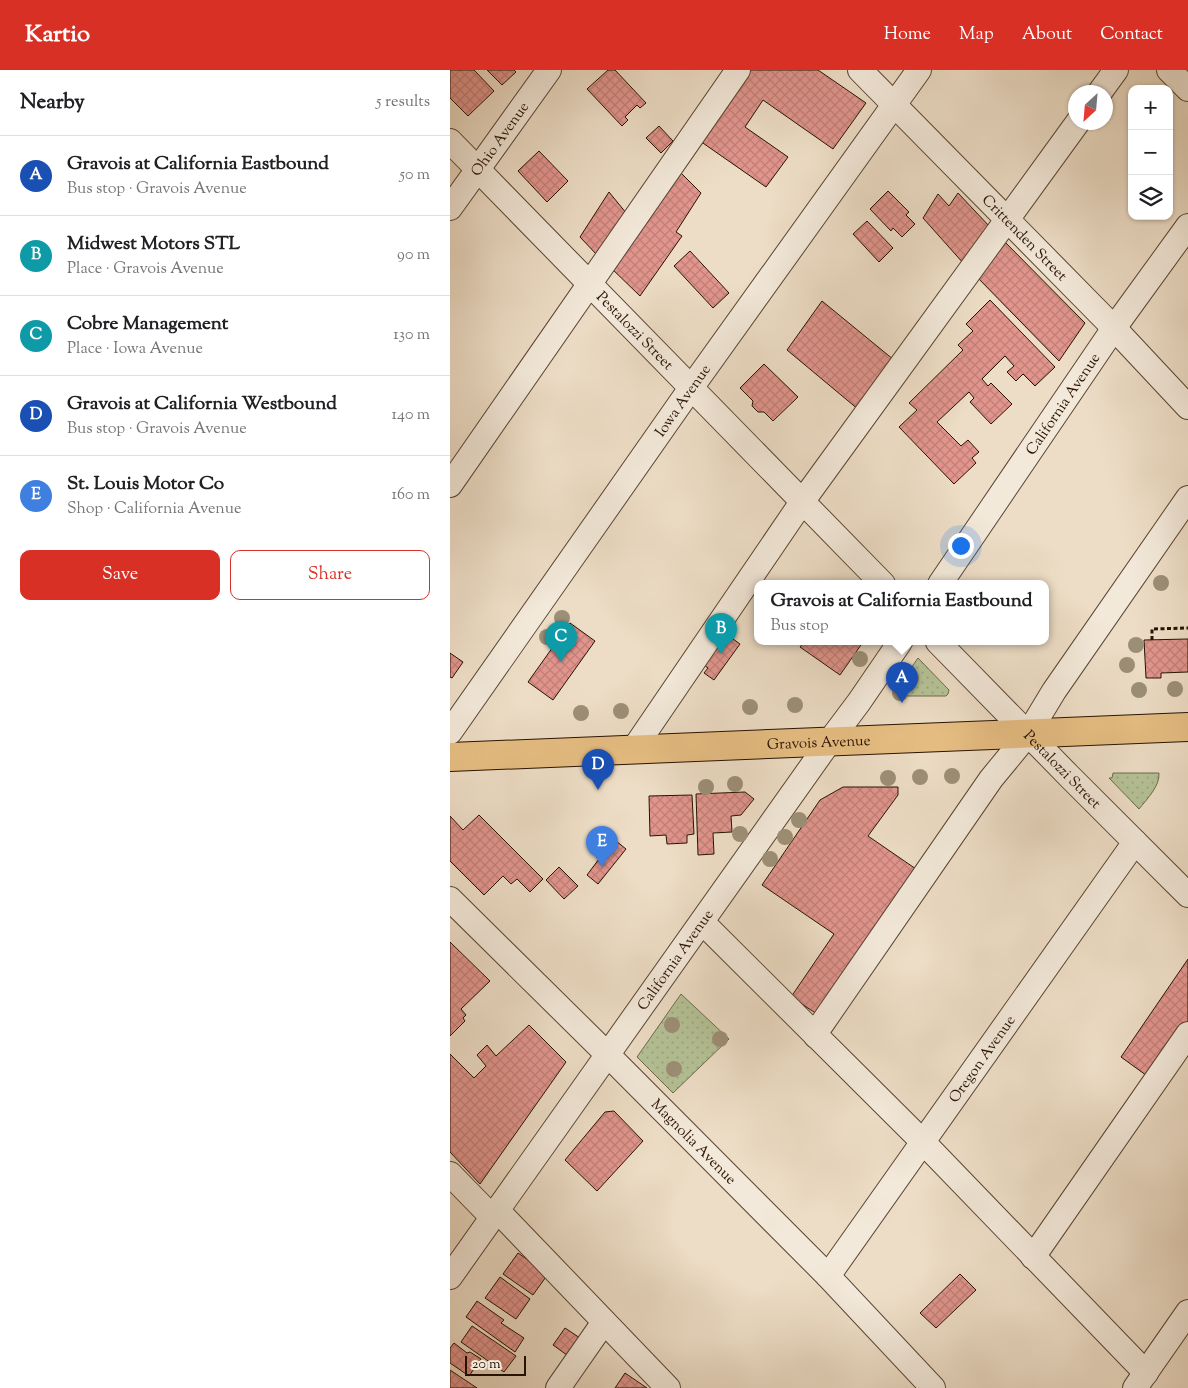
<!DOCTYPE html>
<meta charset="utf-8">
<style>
body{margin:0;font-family:"Sorts Mill Goudy",serif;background:#f2f2f2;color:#202124}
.controls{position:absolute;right:15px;top:15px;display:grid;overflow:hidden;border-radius:10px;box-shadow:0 1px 4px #0004}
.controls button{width:45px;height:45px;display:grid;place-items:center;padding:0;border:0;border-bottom:1px solid #e0e0e0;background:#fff;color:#202124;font:25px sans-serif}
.compass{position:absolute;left:618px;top:15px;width:45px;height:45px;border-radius:50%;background:#fff;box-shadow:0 1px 4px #0004;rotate:206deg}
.scale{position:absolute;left:15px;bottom:12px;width:61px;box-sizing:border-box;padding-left:5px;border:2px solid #281202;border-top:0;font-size:14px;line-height:18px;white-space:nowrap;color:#281202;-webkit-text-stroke:4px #f3e9da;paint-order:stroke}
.you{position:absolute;left:510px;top:475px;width:18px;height:18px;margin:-12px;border:4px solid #fff;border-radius:50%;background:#1a73e8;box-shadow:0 0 0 8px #1a73e833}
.badge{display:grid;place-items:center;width:32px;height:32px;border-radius:50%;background:#d93025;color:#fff;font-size:16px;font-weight:700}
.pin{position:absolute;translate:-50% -41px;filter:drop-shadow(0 1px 2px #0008)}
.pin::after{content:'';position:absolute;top:26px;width:18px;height:15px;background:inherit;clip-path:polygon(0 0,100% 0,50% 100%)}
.popup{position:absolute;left:304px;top:510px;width:295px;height:65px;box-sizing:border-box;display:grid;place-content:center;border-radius:10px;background:#fff;filter:drop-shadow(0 1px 4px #0005);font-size:16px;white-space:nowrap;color:#757577}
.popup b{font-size:19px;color:#202124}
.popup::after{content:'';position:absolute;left:50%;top:100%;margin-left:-10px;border:10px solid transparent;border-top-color:#fff}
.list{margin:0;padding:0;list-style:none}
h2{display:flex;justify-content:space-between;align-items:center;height:65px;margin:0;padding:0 20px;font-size:21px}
h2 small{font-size:16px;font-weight:400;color:#757577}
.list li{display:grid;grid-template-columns:32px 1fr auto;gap:15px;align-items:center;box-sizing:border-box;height:80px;padding:0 20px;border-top:1px solid #e0e0e0}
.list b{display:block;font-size:19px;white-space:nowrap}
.list p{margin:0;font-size:16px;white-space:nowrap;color:#757577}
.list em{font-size:16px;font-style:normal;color:#757577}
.actions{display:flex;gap:10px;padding:15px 20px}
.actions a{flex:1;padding:11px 0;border:1px solid #d93025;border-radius:10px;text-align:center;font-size:18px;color:#d93025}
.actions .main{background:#d93025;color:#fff}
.icon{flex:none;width:28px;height:28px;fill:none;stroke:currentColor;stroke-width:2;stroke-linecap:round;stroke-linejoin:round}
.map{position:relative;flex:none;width:738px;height:1318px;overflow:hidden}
header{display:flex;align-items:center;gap:30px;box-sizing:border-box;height:70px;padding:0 25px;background:#d93025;color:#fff}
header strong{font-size:24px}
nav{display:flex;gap:28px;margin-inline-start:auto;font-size:18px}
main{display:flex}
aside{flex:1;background:#fff}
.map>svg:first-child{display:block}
.green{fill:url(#green-dots);stroke:#6e6a4c}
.building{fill:url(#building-cross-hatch);stroke:#281202}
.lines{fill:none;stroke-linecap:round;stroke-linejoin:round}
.minor-casing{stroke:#594533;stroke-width:26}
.major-casing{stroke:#281202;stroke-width:30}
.path{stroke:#281202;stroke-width:3;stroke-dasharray:4 2.5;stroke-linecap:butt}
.minor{stroke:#f3e9da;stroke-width:24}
.major{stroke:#e6be83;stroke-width:28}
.tree{fill:#9c8f77}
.labels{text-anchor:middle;stroke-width:4;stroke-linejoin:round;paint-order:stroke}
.street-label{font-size:15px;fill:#281202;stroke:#f3e9da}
</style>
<header>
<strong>Kartio</strong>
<nav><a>Home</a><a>Map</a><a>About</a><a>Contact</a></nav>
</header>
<main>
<aside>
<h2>Nearby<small>5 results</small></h2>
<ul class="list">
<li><span class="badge" style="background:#1a4fb4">A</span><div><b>Gravois at California Eastbound</b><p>Bus stop · Gravois Avenue</p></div><em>50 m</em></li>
<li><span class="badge" style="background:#0f9aa8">B</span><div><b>Midwest Motors STL</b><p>Place · Gravois Avenue</p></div><em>90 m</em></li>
<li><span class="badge" style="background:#0f9aa8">C</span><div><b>Cobre Management</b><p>Place · Iowa Avenue</p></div><em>130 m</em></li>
<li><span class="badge" style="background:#1a4fb4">D</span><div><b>Gravois at California Westbound</b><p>Bus stop · Gravois Avenue</p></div><em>140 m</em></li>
<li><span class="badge" style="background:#3f7fe0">E</span><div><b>St. Louis Motor Co</b><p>Shop · California Avenue</p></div><em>160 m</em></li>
</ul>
<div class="actions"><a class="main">Save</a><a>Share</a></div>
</aside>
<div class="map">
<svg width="738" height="1318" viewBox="0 0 738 1318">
<defs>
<pattern id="green-dots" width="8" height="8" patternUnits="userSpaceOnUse" patternTransform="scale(1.25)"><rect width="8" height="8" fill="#b5c297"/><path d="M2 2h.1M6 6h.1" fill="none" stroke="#9ca680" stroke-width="1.8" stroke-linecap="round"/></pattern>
<pattern id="building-cross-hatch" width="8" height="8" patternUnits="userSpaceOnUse" patternTransform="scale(1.25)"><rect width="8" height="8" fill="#e1958d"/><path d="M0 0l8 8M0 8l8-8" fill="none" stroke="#c17f78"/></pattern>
</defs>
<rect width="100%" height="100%" fill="#edddc6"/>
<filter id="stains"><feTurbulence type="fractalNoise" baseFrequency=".004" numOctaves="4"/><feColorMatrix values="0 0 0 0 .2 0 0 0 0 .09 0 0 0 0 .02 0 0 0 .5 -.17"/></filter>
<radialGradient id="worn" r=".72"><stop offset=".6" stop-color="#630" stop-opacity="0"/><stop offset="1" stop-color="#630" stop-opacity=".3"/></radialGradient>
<path class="green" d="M468 588 499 620 498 624 496 626H446L444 624 445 621Z
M663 703H709C710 716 697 729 689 739L659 708H662Z
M231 924 279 969 223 1023 187 987Z"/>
<path class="building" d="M0 0H24L44 21 18 46 0 28Z
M37 0H64L66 2 52 15Z
M158 0H165L196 33 190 38 187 35 175 47 178 50 172 56 137 19Z
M299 0H368L416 33 383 79 313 30 295 57 338 87 316 117 250 71Z
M209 56 223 71 211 83 196 68Z
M89 81 118 111 97 132 68 101Z
M226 98 251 123 226 162 232 166 190 226 158 195Z
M438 121 459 142 456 145 465 154 452 167 443 158 441 161 420 139Z
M159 122 177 144 148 186 130 167Z
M508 123 540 157 514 194 473 148 488 124 499 136Z
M417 151 443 178 429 192 403 164Z
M552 169 635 253 609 291 526 206Z
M240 181 279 223 263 238 224 196Z
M540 230 605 297 585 316 573 304 566 311 557 302 564 296 555 286 532 309 538 316 541 313 562 334 541 354 520 332 524 328 519 322 487 352 511 376 518 370 529 382 522 388 526 393 504 414 449 357 467 340 459 333 513 280 508 275 523 261 516 254Z
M372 231 444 290 409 340 337 280Z
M314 294 348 327 323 351 314 342H308L302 336 303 331 290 318Z
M120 553 145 571 103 630 78 612Z
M273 562 290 574 264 610 254 603 258 598 251 593Z
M738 569V602L711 603V608H696L694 570Z
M354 572H413L390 605 350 577Z
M0 583 13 592 2 608 0 607Z
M393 717H448V725L418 766 466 799 367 944 341 927 384 864 312 815 370 730Z
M295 722 304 729 291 745 281 746 282 762 263 763 264 784 248 785 246 724Z
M242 725 244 764 237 765V773L217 774 216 765 200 766 199 726Z
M29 745 93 809 80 822 67 809 61 814 53 806 34 825 0 791V746L13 760Z
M161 767 176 779 148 814 137 805 149 789 146 787Z
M109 797 128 816 114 829 96 810Z
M0 872 40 911 11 939 16 945 13 948 15 951 0 966Z
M738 889V953L700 1008 671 987Z
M79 955 116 992 30 1114 0 1082V984L24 1008 36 996 27 985 37 975 46 986Z
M164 1041 193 1071 147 1121 115 1090 155 1042Z
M68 1183 98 1204 83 1225 53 1204Z
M510 1204 526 1220 486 1258 470 1243Z
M50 1207 80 1229 66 1249 35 1228Z
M27 1231 54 1250 51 1253 74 1268 65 1282 16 1247Z
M22 1256 66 1286 54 1302 11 1272Z
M115 1258 133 1270 121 1288 103 1275Z
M4 1273 17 1283 20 1282 31 1289 19 1306 0 1293V1278Z
M0 1300 27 1318H0Z
M175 1303 197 1318H165Z"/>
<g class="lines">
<g class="minor-casing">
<g id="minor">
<path id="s1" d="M410 0 664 258 738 337"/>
<path d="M719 0 738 19"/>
<path d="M650 22 666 0"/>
<path id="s2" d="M0 71 433 514"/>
<path id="s3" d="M0 138 99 0"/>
<path d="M0 415 288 0"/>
<path id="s4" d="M490 514 664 258 738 156"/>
<path id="s5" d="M488 572 619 706 738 825"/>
<path id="s6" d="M0 662 241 318 469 0"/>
<path d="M183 680 352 432 628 52"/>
<path id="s7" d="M0 829 158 985 378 1206 483 1318"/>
<path d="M252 852 473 1072 696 1303"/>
<path d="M366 966 369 958 541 709 578 664 604 621 738 428"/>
<path d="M0 1104 42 1147"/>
<path d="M47 1140 218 1318"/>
<path d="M583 1187 738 964"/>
<path id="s8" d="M378 1206 685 772"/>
<path id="s9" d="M0 1207 379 672 409 632 450 572"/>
<path d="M108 1318 154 1252"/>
<path d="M685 1318 738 1242"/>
</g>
</g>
<g class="major-casing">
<g id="major">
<path id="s10" d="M0 687 738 657"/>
</g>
</g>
<path class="path" d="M702 570V559L738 558"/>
<use href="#minor" class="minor"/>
<use href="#major" class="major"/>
</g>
<g class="tree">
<circle cx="711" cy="513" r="8"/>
<circle cx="112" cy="548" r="8"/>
<circle cx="97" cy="567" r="8"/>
<circle cx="686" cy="575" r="8"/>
<circle cx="410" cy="589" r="8"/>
<circle cx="677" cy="595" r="8"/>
<circle cx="461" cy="608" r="8"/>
<circle cx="725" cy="619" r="8"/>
<circle cx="689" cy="620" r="8"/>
<circle cx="450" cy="623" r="8"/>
<circle cx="345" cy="635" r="8"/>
<circle cx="300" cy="637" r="8"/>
<circle cx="171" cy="641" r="8"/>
<circle cx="131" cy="643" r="8"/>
<circle cx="502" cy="706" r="8"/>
<circle cx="470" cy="707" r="8"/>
<circle cx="438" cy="708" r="8"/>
<circle cx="285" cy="714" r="8"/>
<circle cx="256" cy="717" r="8"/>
<circle cx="349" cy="750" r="8"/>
<circle cx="290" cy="764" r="8"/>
<circle cx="335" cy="767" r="8"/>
<circle cx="320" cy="789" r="8"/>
<circle cx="222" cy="955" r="8"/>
<circle cx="270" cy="969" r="8"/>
<circle cx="224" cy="999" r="8"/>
</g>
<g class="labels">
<g class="street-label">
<text dy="5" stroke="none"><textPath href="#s3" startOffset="85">Ohio Avenue</textPath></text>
<text dy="5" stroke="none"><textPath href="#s1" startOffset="235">Crittenden Street</textPath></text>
<text dy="5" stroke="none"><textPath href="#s2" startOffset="265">Pestalozzi Street</textPath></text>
<text dy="5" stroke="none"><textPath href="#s6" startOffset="405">Iowa Avenue</textPath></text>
<text dy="5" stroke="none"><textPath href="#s4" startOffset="218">California Avenue</textPath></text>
<text dy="5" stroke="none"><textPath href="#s10" startOffset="369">Gravois Avenue</textPath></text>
<text dy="5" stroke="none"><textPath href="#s5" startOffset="178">Pestalozzi Street</textPath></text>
<text dy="5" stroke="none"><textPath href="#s9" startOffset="389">California Avenue</textPath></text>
<text dy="5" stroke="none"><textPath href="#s8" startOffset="266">Oregon Avenue</textPath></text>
<text dy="5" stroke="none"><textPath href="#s7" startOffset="344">Magnolia Avenue</textPath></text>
</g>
</g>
<rect width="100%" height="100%" filter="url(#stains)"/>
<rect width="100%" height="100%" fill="url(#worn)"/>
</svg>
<div class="controls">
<button>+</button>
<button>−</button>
<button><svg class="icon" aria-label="layers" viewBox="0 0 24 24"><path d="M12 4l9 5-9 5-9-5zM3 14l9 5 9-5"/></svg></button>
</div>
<svg class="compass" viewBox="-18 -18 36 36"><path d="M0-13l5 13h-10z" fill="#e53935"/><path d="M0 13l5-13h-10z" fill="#757577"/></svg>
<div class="scale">20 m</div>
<div class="you"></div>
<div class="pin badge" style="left:452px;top:633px;background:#1a4fb4">A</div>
<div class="popup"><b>Gravois at California Eastbound</b>Bus stop</div>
<div class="pin badge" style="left:271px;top:584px;background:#0f9aa8">B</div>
<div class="pin badge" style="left:111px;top:592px;background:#0f9aa8">C</div>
<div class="pin badge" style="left:148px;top:720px;background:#1a4fb4">D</div>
<div class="pin badge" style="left:152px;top:797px;background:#3f7fe0">E</div>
</div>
</main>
